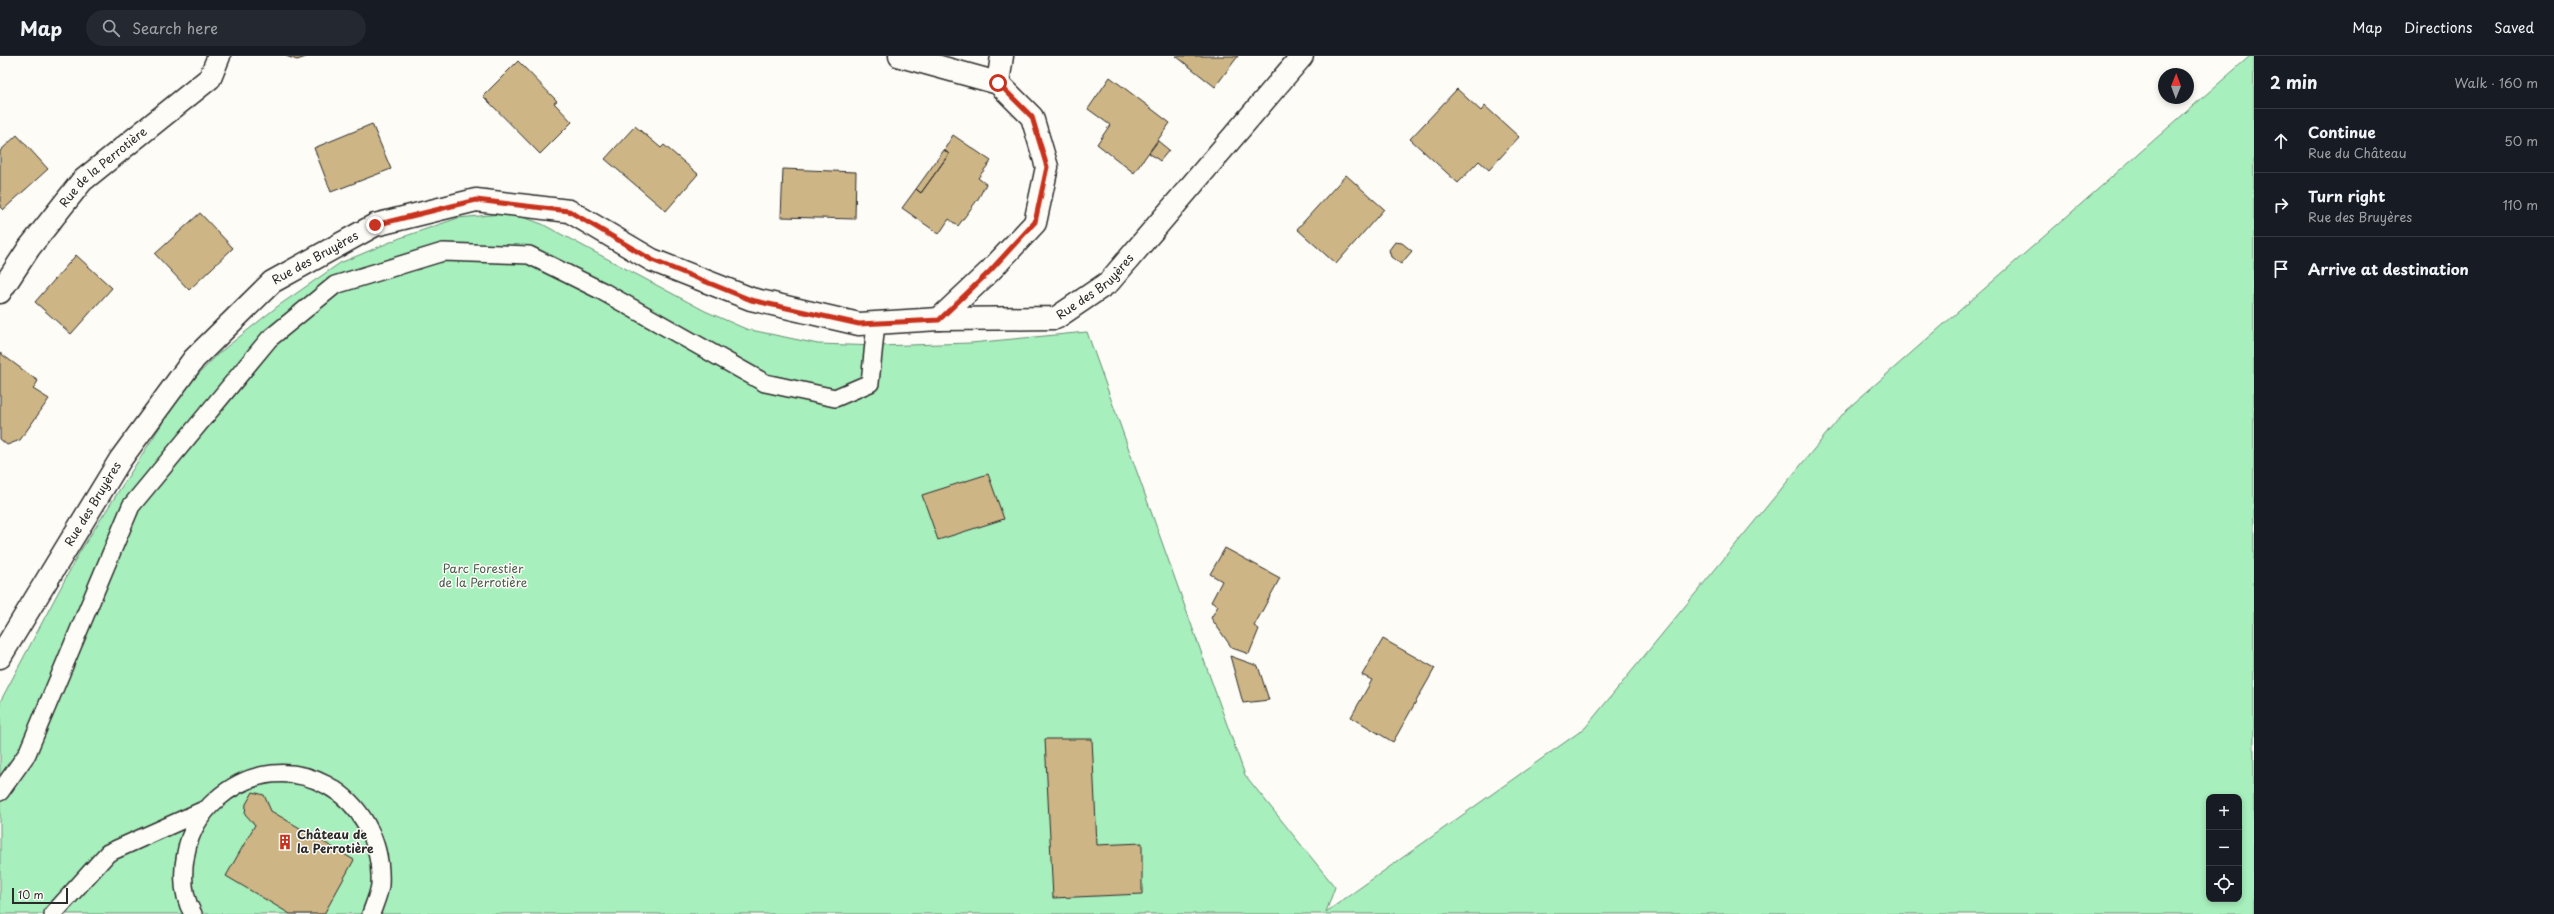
<!DOCTYPE html>
<meta charset="utf-8">
<style>
body{margin:0;font-family:"Playpen Sans",sans-serif;background:#242831;color:#f1f3f6}
.controls{position:absolute;right:12px;bottom:12px;display:grid;overflow:hidden;border-radius:8px;box-shadow:0 2px 6px #0003}
.controls button{width:36px;height:36px;display:grid;place-items:center;padding:0;border:0;border-bottom:1px solid #363941;background:#171b24;color:#f1f3f6;font:20px sans-serif}
.compass{position:absolute;left:2158px;top:12px;width:36px;height:36px;border-radius:50%;background:#171b24;box-shadow:0 2px 6px #0003;rotate:1deg}
.scale{position:absolute;left:12px;bottom:10px;width:56px;box-sizing:border-box;padding-left:4px;border:2px solid #2b2b2b;border-top:0;font-size:11px;line-height:14px;white-space:nowrap;color:#2b2b2b;-webkit-text-stroke:3px #fdfcf7;paint-order:stroke}
.stop{position:absolute;width:12px;height:12px;margin:-9px;border:3px solid #c8321e;border-radius:50%;background:#fff}
.stop.end{background:#c8321e;border-color:#fff;box-shadow:0 1px 4px #0008}
.list{margin:0;padding:0;list-style:none}
h2{display:flex;justify-content:space-between;align-items:center;height:52px;margin:0;padding:0 16px;font-size:17px}
h2 small{font-size:13px;font-weight:400;color:#9ea1a6}
.list li{display:grid;grid-template-columns:26px 1fr auto;gap:12px;align-items:center;box-sizing:border-box;height:64px;padding:0 16px;border-top:1px solid #363941}
.list b{display:block;font-size:15px;white-space:nowrap}
.list p{margin:0;font-size:13px;white-space:nowrap;color:#9ea1a6}
.list em{font-size:13px;font-style:normal;color:#9ea1a6}
.icon{flex:none;width:22px;height:22px;fill:none;stroke:currentColor;stroke-width:2;stroke-linecap:round;stroke-linejoin:round}
.map{position:relative;flex:none;width:2254px;height:858px;overflow:hidden}
header{display:flex;align-items:center;gap:24px;box-sizing:border-box;height:56px;padding:0 20px;background:#171b24;border-bottom:1px solid #363941}
header strong{font-size:19px}
nav{display:flex;gap:22px;margin-inline-start:auto;font-size:14px}
.search{width:280px;height:36px;background:#242831;display:flex;align-items:center;gap:10px;box-sizing:border-box;padding:0 14px;border-radius:22px;color:#9ea1a6;font-size:15px}
main{display:flex}
aside{flex:1;background:#171b24}
.map>svg:first-child{display:block}
.green{fill:#a7efbc;stroke:#698d74;fill-rule:evenodd}
.building{fill:#cdb585;stroke:#2b2b2b}
.lines{fill:none;stroke-linecap:round;stroke-linejoin:round}
.service-casing{stroke:#2b2b2b;stroke-width:20}
.minor-casing{stroke:#2b2b2b;stroke-width:25}
.service{stroke:#fdfcf7;stroke-width:17}
.minor{stroke:#fdfcf7;stroke-width:22}
.route{stroke:#c8321e;stroke-width:5}
.labels{text-anchor:middle;stroke-width:3;stroke-linejoin:round;paint-order:stroke}
.street-label{font-size:12px;fill:#2b2b2b;stroke:#fdfcf7}
.park-label{font-size:12px;fill:#4a5c4f;stroke:#fdfcf7}
.poi-label{font-size:12px;font-weight:bold;fill:#2b2b2b;stroke:#fdfcf7;text-anchor:start}
</style>
<header>
<strong>Map</strong>
<div class="search"><svg class="icon" aria-label="search" viewBox="0 0 24 24"><circle cx="10" cy="10" r="6"/><path d="M15 15l6 6"/></svg>Search here</div>
<nav><a>Map</a><a>Directions</a><a>Saved</a></nav>
</header>
<main>
<div class="map">
<svg width="2254" height="858" viewBox="0 0 2254 858">
<rect width="100%" height="100%" fill="#fdfcf7"/>
<filter id="ink" filterUnits="userSpaceOnUse"><feTurbulence type="fractalNoise" baseFrequency=".025" numOctaves="2"/><feDisplacementMap in="SourceGraphic" scale="8" xChannelSelector="R" yChannelSelector="G"/><feConvolveMatrix kernelMatrix="1 2 1 2 8 2 1 2 1" color-interpolation-filters="sRGB"/></filter>
<g filter="url(#ink)">
<path class="green" d="M2250 0H2254V858H0V646L79 497 185 332 219 297 278 250 340 207 400 182 458 162 512 157 542 168 705 255 746 273 818 288 878 290 971 287 1087 276 1245 719 1335 831 1326 856 1585 672 1846 354ZM2209 741H2239V843H2209Z"/>
<path class="building" d="M286 0H309L297 4Z
M1176 0H1238L1215 31Z
M518 5 557 45 554 47 572 66 540 98 483 40Z
M1110 21 1170 67 1134 117 1097 88 1110 69 1088 53Z
M1457 33 1481 55 1485 50 1519 81 1489 114 1479 105 1458 127 1410 83Z
M372 68 391 113 331 136 314 92Z
M635 70 661 92 664 89 698 118 666 155 605 103Z
M17 79 48 113 3 154 0 151V95Z
M953 79 991 105 978 122 986 128 978 143 958 170 949 163 939 178 902 152 916 133 921 137 949 98 944 94Z
M1158 85 1169 94 1160 105 1149 97Z
M944 94 949 98 921 137 916 133Z
M783 113 856 116 855 163 781 161Z
M1346 119 1384 153 1336 208 1297 173Z
M200 157 233 192 189 234 155 198Z
M1395 186 1402 187 1412 195 1401 208 1391 201 1389 194Z
M76 199 112 232 71 278 35 246Z
M0 297 38 325 33 333 49 343 20 384 7 389 0 383Z
M988 418 1004 463 938 484 922 439Z
M1225 492 1280 522 1254 570 1259 573 1249 598 1232 592 1211 562 1218 550 1211 546 1222 525 1210 518Z
M1383 583 1435 612 1393 686 1351 661 1372 624 1362 619Z
M1230 600 1258 610 1269 644 1243 647Z
M1045 683H1092L1097 789 1142 787V838L1053 842Z
M253 736 264 739 271 755 354 804 324 858H290L226 820 255 769 245 758 246 748Z"/>
<g class="lines">
<g class="service-casing">
<path id="service" d="M0 736 27 698 131 450 269 283 335 229 443 196 529 199 602 235 765 327 835 342 870 327 876 267
M53 858 108 797 204 754
M193 858C182 839 182 817 186 797 190 775 201 757 217 743 287 682 385 738 380 829 379 838 374 849 371 858"/>
</g>
<g class="minor-casing">
<g id="minor">
<path d="M900 0 998 27 1032 61 1047 111 1035 167 990 215 939 263"/>
<path d="M998 27 1002 0"/>
<path id="s1" d="M0 236 29 192 82 125 210 22 219 0"/>
<path id="s2" d="M0 601 120 404 194 303 272 226 375 169 476 144 569 155 652 204 751 243 859 268 939 263 1056 262 1109 226 1302 0"/>
</g>
</g>
<use href="#service" class="service"/>
<use href="#minor" class="minor"/>
</g>
</g>
<g class="lines" filter="url(#ink)">
<path class="route" d="M375 169 476 144 569 155 652 204 751 244 859 268 939 264 990 215 1035 166 1047 111 1032 61 998 27"/>
</g>
<defs>
<g id="building-bare" transform="scale(1.2)"><path d="M-4-6H4V6H1V3H-1V6H-4ZM-2.5-4.3h1.7v1.8h-1.7ZM.8-4.3h1.7v1.8H.8ZM-2.5-1h1.7V.8h-1.7ZM.8-1h1.7V.8H.8Z" fill="#c8321e" stroke="#fdfcf7" stroke-width="2.5" paint-order="stroke"/></g>
</defs>
<g fill-rule="evenodd">
<use href="#building-bare" x="285" y="786"/>
</g>
<g class="labels">
<g class="street-label">
<text dy="4" stroke="none"><textPath href="#s1" startOffset="163">Rue de la Perrotière</textPath></text>
<text dy="4" stroke="none"><textPath href="#s2" startOffset="515">Rue des Bruyères</textPath></text>
<text dy="4" stroke="none"><textPath href="#s2" startOffset="1342">Rue des Bruyères</textPath></text>
<text dy="4" stroke="none"><textPath href="#s2" startOffset="179">Rue des Bruyères</textPath></text>
</g>
<g class="park-label">
<text x="483" y="517">Parc Forestier<tspan x="483" dy="14">de la Perrotière</tspan></text>
</g>
<g class="poi-label">
<text x="297" y="783">Château de<tspan x="297" dy="14">la Perrotière</tspan></text>
</g>
</g>
</svg>
<div class="controls">
<button>+</button>
<button>−</button>
<button><svg class="icon" aria-label="locate" viewBox="0 0 24 24"><circle cx="12" cy="12" r="6"/><path d="M12 2v4M12 18v4M2 12h4M18 12h4"/></svg></button>
</div>
<svg class="compass" viewBox="-18 -18 36 36"><path d="M0-13l5 13h-10z" fill="#e53935"/><path d="M0 13l5-13h-10z" fill="#9ea1a6"/></svg>
<div class="scale">10 m</div>
<div class="stop" style="left:998px;top:27px"></div>
<div class="stop end" style="left:375px;top:169px"></div>
</div>
<aside>
<h2>2 min<small>Walk · 160 m</small></h2>
<ul class="list">
<li><svg class="icon" aria-label="ahead" viewBox="0 0 24 24"><path d="M12 20V5M6 11l6-6 6 6"/></svg><div><b>Continue</b><p>Rue du Château</p></div><em>50 m</em></li>
<li><svg class="icon" aria-label="right" viewBox="0 0 24 24"><path d="M7 20v-9h11M14 6l5 5-5 5"/></svg><div><b>Turn right</b><p>Rue des Bruyères</p></div><em>110 m</em></li>
<li><svg class="icon" aria-label="arrive" viewBox="0 0 24 24"><path d="M6 21V4h12l-3 4 3 4H6"/></svg><div><b>Arrive at destination</b></div></li>
</ul>
</aside>
</main>
